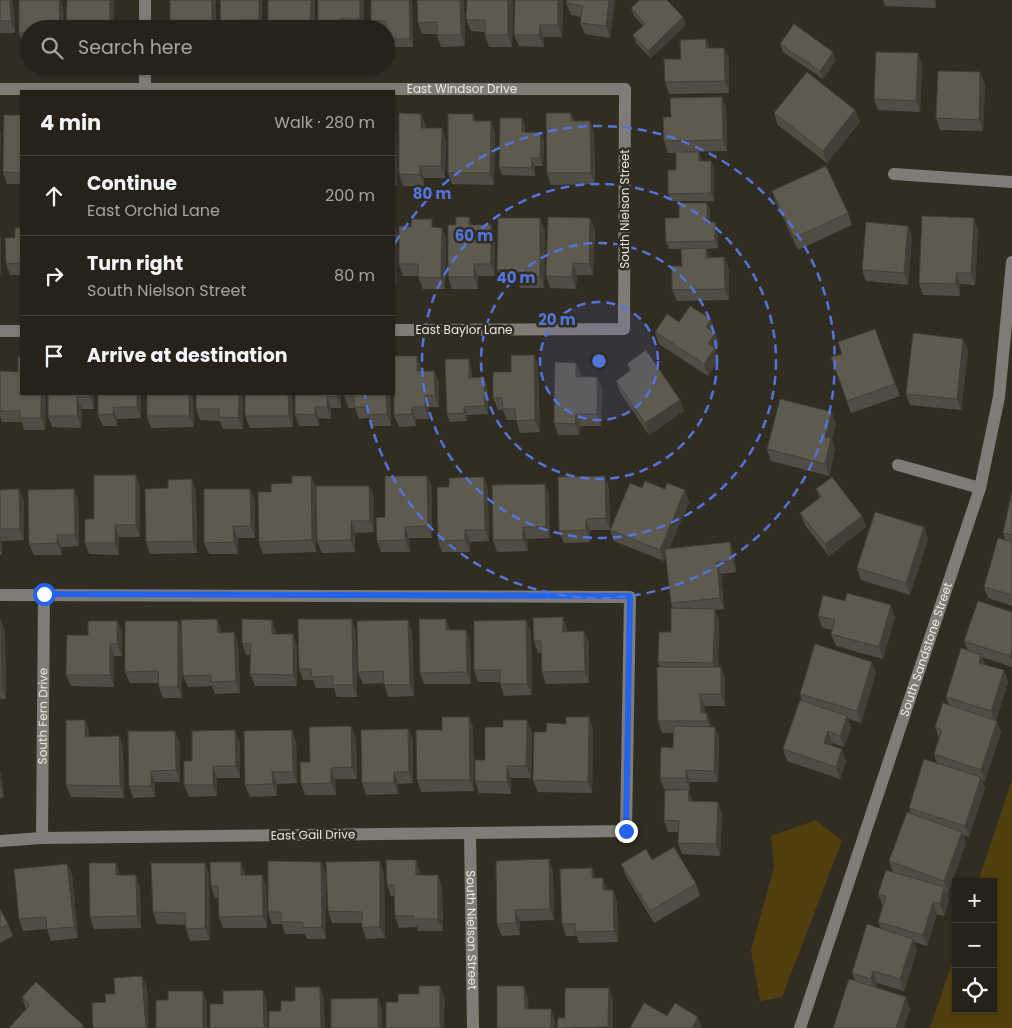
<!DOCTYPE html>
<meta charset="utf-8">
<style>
body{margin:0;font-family:Poppins,sans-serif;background:#322f27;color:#f1f3f6}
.controls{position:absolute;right:15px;bottom:15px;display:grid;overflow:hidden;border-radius:0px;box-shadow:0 1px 4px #0004}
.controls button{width:45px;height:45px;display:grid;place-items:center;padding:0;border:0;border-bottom:1px solid #423f39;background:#26221a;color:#f1f3f6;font:25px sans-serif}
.stop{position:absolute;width:15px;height:15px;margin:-11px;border:4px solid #2563eb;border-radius:50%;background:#fff}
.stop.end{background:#2563eb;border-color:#fff;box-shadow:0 1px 5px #0008}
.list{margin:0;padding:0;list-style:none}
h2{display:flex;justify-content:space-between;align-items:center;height:65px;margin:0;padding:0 20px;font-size:21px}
h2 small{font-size:16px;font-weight:400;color:#a4a4a2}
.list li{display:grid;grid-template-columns:32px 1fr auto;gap:15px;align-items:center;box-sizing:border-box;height:80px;padding:0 20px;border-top:1px solid #423f39}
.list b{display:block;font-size:19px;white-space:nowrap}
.list p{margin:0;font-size:16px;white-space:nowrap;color:#a4a4a2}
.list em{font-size:16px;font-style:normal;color:#a4a4a2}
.icon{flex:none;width:28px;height:28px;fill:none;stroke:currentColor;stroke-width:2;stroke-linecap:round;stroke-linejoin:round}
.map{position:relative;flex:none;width:1012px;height:1028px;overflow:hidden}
.search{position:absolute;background:#26221a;box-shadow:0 1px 4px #0004;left:20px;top:20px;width:375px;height:55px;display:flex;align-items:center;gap:12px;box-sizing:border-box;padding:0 18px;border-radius:28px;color:#a4a4a2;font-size:19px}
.panel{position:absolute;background:#26221a;box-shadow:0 1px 4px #0004;left:20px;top:90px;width:375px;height:305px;border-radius:0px}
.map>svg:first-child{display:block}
.green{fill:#513e0e}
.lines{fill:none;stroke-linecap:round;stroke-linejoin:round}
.minor{stroke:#7f7c77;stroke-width:12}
.wall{fill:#524d44}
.shaded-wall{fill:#423f37}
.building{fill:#5f5a4f;stroke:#423f37}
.route{stroke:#2563eb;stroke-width:6}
.ring{fill:none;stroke:#5175da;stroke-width:2.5;stroke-dasharray:9 6}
.labels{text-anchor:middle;stroke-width:5;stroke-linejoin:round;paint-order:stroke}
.street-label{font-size:12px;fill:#ece9e2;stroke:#322d23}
.centre{fill:#5175da;stroke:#322d23;stroke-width:2.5}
.ring-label{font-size:15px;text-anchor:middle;font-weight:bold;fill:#5175da;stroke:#322d23;stroke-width:5;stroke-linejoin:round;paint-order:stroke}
</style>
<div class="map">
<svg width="1012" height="1028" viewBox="0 0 1012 1028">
<rect width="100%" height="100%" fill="#322d23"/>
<path class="green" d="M1012 780V1028H930L956 951V1009H993V882H978Z
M816 820 842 841 782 997 760 1001 751 950 774 867 771 836Z"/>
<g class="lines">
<g class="minor">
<path d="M145 29V0"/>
<path id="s1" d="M0 89H625L624 329 394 330"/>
<path d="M145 89V66"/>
<path d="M894 174 1012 182"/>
<path d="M0 331H21"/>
<path d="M898 465 980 488"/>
<path d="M0 595 630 597 626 831 42 838 0 841"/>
<path id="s2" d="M470 834 473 1028"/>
<path id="s3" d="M42 838 44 594"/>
<path id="s4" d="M800 1028 980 488 999 397 1012 262"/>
</g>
</g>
<path class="wall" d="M0 0H12L14 8 15 33H0Z
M19 0H60L63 8 64 29H29V44H23L19 33Z
M67 0H114V29H66Z
M262 0V27L244 28V29H221Z
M315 0V29H268Z
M364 0V29H318Z
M371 0H412L413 47H389L386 39V28L374 29 371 21Z
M464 0 465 46 441 47 437 34H422L418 23Z
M467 0H513L512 47H489L485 35V32L471 31 466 20Z
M563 0 562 37H544V47L519 46 514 35Z
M567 0H615L610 38 585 34 580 23 581 17 571 15 566 3Z
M883 0H936V8L885 6Z
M631 8 686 25 651 58 636 43 633 35 643 26 634 16Z
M706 39 709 48H724L729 59V93L669 94 665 82 681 59Z
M780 44 836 60 823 79 783 52Z
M922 65 920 112 878 110 874 99Z
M980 72 985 84 983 131 940 130 936 118Z
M722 97 726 108 727 151 681 152 702 161 714 168V201H671L668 194 676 170V153H668L664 141Z
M855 110 860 122 827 163 778 125 774 113Z
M571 113 574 121 594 132 595 184 551 185 547 173Z
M473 114 475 121H491L495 133 494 185 452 184 448 173Z
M21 115V184H7L3 172Z
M426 125V128L446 140 445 178H424V186H403L399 174Z
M525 126V132L544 140 543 166H535V176L502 175 499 167Z
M394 127 396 133 397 185H394Z
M772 191 848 213 852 225 798 250 776 203Z
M707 203 710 211V223L715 222 718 230V248L706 249 709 258 724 257 729 269V300L677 301 672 290 682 266 681 249H669L666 242 679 218Z
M469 217 472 225H491L495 237V276H478V289H452L448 277 456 225Z
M590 218 595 230 593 275H577L576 289 550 288 546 276Z
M908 226 912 237 908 285 866 281 862 270Z
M435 227 446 239 445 289H423L418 276H403L399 264Z
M21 228V275H10L6 264 15 238Z
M545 230 544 288H520L518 282 501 281 497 270Z
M978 230 975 285 960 284V296L923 295 919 283Z
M679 322 715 331V332L719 344 715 350 719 360 708 376 659 344 655 332Z
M875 329 900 396 851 413 831 357 842 354Z
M963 339 968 351 961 410 910 405 906 394Z
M534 355 538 366 540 432 520 433 516 420H507L503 410H498L493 398 511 372Z
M417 356 421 368V371H434L439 383V407H429V419H416V426L399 427 394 415Z
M627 364 680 400 684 411 649 435 620 392 616 381 630 371Z
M471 367 472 378 484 377 487 385 488 414 467 415V421L450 422 447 414Z
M0 371 18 372 21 394H46L45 430H24L22 422H2L0 415Z
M581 375V377H597L602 389 601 426H580L579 435H558L554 423Z
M48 394H94V409H82L81 428 52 427 48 416Z
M141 394V418L117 419V426H103L98 415Z
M147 394H193L194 427 151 428 147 416Z
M243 394V429H223L220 421 200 420 196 409Z
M292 394 293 427 250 428 245 416Z
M295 394H341V408H331V419L319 418V426H299L295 414Z
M390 394 391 426H372L369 418 359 419 355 408H349L344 396Z
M836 424 832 439 835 450 829 476 771 461 767 449Z
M136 475 140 487V537H119V555L89 554 85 543 94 519Z
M311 476 316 488V552L263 554 259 542 271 492Z
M427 476 432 488V538H409L410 552H381L377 541 385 517Z
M369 486 374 497V532L355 533V552L322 553 317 541Z
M609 488 610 529 642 488 689 502 669 549 734 554 736 572 721 574 724 609 715 610 719 621 718 667 725 678V706H705V713H707L711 727H715L719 738 718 782H690V790L664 789 660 778 673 748 674 733H662L658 721 660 667 658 662 671 632 673 608 671 603 666 557 664 561 614 541 610 530H590V542L564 543 559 531Z
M19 489 24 501V540L2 541V555H0V490Z
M74 489 78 500 79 546 61 547 62 555H34L29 544Z
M250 489 255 501V538H238V554H209L204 543Z
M488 489 489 541 470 542V552H442L438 541Z
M816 489 862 516 866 527 829 556 805 525 800 513 820 498Z
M196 491 197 553 150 554 146 542Z
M1012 492V606L988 598 984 587 1005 539 1003 533Z
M549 496 550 538 527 539 528 551 497 552 493 540Z
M924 527 928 539 910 595 861 580 857 568Z
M1012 612V667L982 657 985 665 1008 682 996 720 1001 732 985 781 982 780 985 788 969 837 963 835 966 843 948 893 946 892 949 899 944 916 937 914 927 946 914 942 917 950 904 991 877 983 876 988 910 1009 855 981 852 973 881 929 878 922 883 906 878 894 893 872 889 861 911 814 909 808 937 763 934 754 939 738 935 727 949 705 946 697 968 650 964 641Z
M818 616 895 617 883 659 836 646 831 634 832 630 822 627Z
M563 617 567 629V632L589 643V683L546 684 542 672 541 653H538L534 641Z
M217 619 221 633 234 632 238 644 240 693 215 694 212 686 188 687 183 676 182 646V698H163L159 687 158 683H130L125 672 178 621 182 631Z
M0 620 5 631 6 699H0Z
M408 620 412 632 414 696 388 697 384 683 363 684 358 672Z
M526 620 531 632 532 695 504 696 500 682H478L474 670Z
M117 621 122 632V656H114V687L71 686 66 675 88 635Z
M276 631V634L297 646V686H255L250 674 251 655H246L242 643Z
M356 631 357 697H337L334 688H316L313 680H303L299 669Z
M470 641 471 684H424L420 673Z
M876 673 861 723 848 719 851 728 844 747 832 743 831 745 846 761 840 779 787 761 783 749 802 701 800 694Z
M469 717 473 728 474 791 421 792 417 780 442 730Z
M589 717 593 729 592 793 538 792 533 780 546 732 566 724Z
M351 726 356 738 357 779H335L336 795H305L301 784 310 762Z
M408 729 413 740V783L398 784V794L366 795 362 783Z
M292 730 296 742 297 783 277 784V796L250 797 245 785Z
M89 731V737L119 736 123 748 124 798 71 797 66 785Z
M532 732 531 778H511V794L479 793 475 781 485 760Z
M180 742V782H155V797L133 798 129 786Z
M240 742V778H217V796L189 797 184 785 192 761Z
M0 770 4 797 0 798Z
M693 802 722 814 720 856 682 854 678 843V832H668L664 820Z
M416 860 420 872V875L442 886 443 931H418L417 927 399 928 395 916 394 896H391L387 885Z
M652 860 696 884 700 896 654 923 626 876 621 864Z
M321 862 326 874V939H307L305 934H285L282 924H272L268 912Z
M67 864 72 875 78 938 51 941 47 929 23 931 19 919Z
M553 871 554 920 520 921V935L502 936 497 924Z
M245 873V875H262L266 886 267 928H223L219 917V898H215L211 886Z
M384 873 385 938 366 939 362 927V923H332L328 911Z
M209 874 210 940 190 941 186 929V925L157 924 153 912Z
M120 875 140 886 141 928 94 929 90 917Z
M596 878 607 890H613L617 902 618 942 579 943 577 936H566L562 924Z
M0 909 8 924 13 936 0 943Z
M22 997 83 1025 84 1028H9L26 1009Z"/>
<path class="shaded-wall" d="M10 0H12L14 8 15 33 11 21Z
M59 0H60L63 8 64 29H60Z
M110 0H114V29H110Z
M212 0H216V29H212Z
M259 0H262V27L259 20Z
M311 0H315V29H313L310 23Z
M360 0H364V29H363L360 19Z
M409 0H412L413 47 410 39Z
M460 0H464L465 46 461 35Z
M508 0H513L512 47 508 35Z
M558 0H563L562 37 558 25Z
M609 0H615L610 38 606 26Z
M933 0H936V8Z
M683 17 686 25 651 58 648 51Z
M341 19 345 29H341Z
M241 20 244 29H241Z
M540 25 544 37V47L539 35Z
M706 39 710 51 706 48Z
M724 48 729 59V93L725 81Z
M833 52 836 60 823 79 820 71Z
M918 53 922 65 920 112 916 101Z
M980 72 985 84 983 131 979 120Z
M722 97 726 108 727 151 723 140Z
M855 110 860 122 827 163 823 151Z
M421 114 426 125V140L421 128Z
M522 118 525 126V140L522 132Z
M491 121 495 133 494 185 490 173Z
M590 121 594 132 595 184 591 173Z
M394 127 396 133 397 185 394 177Z
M442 128 446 140 445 178 441 166Z
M0 132 1 134 0 169Z
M541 133 544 140 543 166 540 158Z
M699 152 702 160 699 161Z
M532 158 535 166V176L532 168Z
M711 161 714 168V201L711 193Z
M420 166 424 178V186L420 175Z
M707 203 710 211V231L707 223Z
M469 217 473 229 469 225Z
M540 218 545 230 544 288 540 277Z
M590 218 595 230 593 275 589 264Z
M974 218 978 230 975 285 971 273Z
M394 221 397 231 396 286 394 280Z
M715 222 718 230V248L715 241Z
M491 225 495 237V276L491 264Z
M908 226 912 237 908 285 904 273Z
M442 228 446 239 445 289 441 278Z
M0 235 1 238V276L0 274Z
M706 248 710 260 706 258Z
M724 257 729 269V300L725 289Z
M573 263 577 275 576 289 572 277Z
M474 264 478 276V289L474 277Z
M956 273 960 284V296L956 284Z
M711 319 715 331 710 339 706 327Z
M715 333 719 344 715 350 719 360 708 376 704 364 708 344Z
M963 339 968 351 961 410 957 399Z
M534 355 538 366 540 432 535 420Z
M417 356 421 368V383L417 371Z
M469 359 471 367 472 386 469 378Z
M576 363 581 375 580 388 576 377Z
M434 371 439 383V407L435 395Z
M484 377 487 385 488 414 485 406Z
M597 377 602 389 601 426 597 414Z
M41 394H46L45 430 41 418Z
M90 394H94V409L90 397Z
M137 394H141V418L137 407Z
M189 394H193L194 427 189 416Z
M239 394H243V429L238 418Z
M288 394H292L293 427 289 416Z
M337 394H341V408L337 397Z
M386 394H390L391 426 387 414Z
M425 395 429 407V419L425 407Z
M327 396 331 408V419L327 407Z
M77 397 82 409 81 428 77 416Z
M680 400 684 411 649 435 645 423Z
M113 407 117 419V426L113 414Z
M315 407 319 418V426L315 415Z
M412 407 416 419V426L412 414Z
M464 407 467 415V421L464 413Z
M832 412 836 424 832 439 835 450 829 476 825 464V437Z
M576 414 580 426 579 435 575 424Z
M136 475 140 487V537L136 525Z
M311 476 316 488V552L312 540Z
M427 476 432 488V538L428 526Z
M605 476 609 488 610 530 606 518Z
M484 477 488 489 489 541 485 530Z
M192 479 196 491 197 553 193 541Z
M545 484 549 496 550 538 546 527Z
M369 486 374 497V532L370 521Z
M19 489 24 501V540L20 529Z
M74 489 78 500 79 546 75 535Z
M250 489 255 501V538L251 526Z
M685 490 689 502 664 561 660 550Z
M862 516 866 527 829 556 825 544Z
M586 519 590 530V542L586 530Z
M351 521 355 533V552L351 540Z
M115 525 119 537V555L115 543Z
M233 526 238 538V554L234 542Z
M405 527 409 538 410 552 405 540Z
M523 527 527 539 528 551 523 540Z
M924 527 928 539 910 595 906 583Z
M465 530 470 542V552L465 540Z
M0 535 2 541V555L0 549Z
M57 535 61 547 62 555 57 543Z
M730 542 734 554 736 572 732 561Z
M717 562 721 574 724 609 720 598Z
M891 605 895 617 883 659 879 647Z
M715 609 719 621 717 675 713 663Z
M563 617 567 629V644L563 632Z
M217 619 221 630 222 645 218 633Z
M352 619 356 631 357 697 353 685Z
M446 619 450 630H446Z
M1 620 5 631 6 699 2 688Z
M272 620 276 631V645L272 634Z
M408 620 412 632 414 696 410 685Z
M526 620 531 632 532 695 527 684Z
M117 621 122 632V656L117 644Z
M178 621 182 632V698L178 687Z
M466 630 470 641 471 684 467 672Z
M584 631 589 643V683L585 671Z
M234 632 238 644 240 693 236 681Z
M293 634 297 646V686L293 675Z
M110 644 114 656V687L110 675Z
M1012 649V662L1010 656Z
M981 655 986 666 979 663Z
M872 662 876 673 861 723 857 711Z
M721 667 725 678V706L721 694Z
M1004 670 1008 682 995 723 991 711Z
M700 694 705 706V721L701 713Z
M707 713 711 724 712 732 707 721Z
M847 716 851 728 844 747 840 736Z
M469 717 473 728 474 791 470 780Z
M589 717 593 729 592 793 588 782Z
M85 720 89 731V748L85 737Z
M527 720 532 732 531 778 526 766Z
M997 721 1001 732 985 781 981 770Z
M351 726 356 738 357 779 352 767Z
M715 727 719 738 718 782 714 771Z
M408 729 413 740V783L409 772Z
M235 730 240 742V778L236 766Z
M292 730 296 742 297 783 293 772Z
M175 731 180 742V782L176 770Z
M828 731 832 743 828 755 824 743Z
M119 736 123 748 124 798 120 786Z
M842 749 846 761 840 779 836 767Z
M213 766 217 778V796L213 785Z
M507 766 511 778V794L507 782Z
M331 768 335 779 336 795 331 783Z
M0 770 4 797 0 785Z
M686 770 690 782V790L686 778Z
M151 771 155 782V797L151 786Z
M272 772 277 784V796L273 784Z
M394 772 398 784V794L394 783Z
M981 777 985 788 969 837 965 826Z
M689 790 693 802 688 801Z
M718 802 722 814 720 856 716 844Z
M962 832 966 843 948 893 944 881Z
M549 859 553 871 554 920 550 909Z
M416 860 420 872V887L416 875Z
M380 861 384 873 385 938 380 927Z
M241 862 245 873V886L241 875Z
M321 862 326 874V939L322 927Z
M116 863 120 874 116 875Z
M205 863 209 874 210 940 205 928Z
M67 864 72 875 78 938 74 927Z
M592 868 596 880 592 878Z
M136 875 140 886 141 928 137 916Z
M262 875 266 886 267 928 263 916Z
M438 875 442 886 443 931 438 919Z
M603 878 607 890V902L603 890Z
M944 887 949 899 944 916 940 904Z
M613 890 617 902 618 942 614 931Z
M933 902 937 914 927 946 923 935Z
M515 910 520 921V935L516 923Z
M913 939 917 950 904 991 900 979Z
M873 971 877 983 875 991 871 979Z
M142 976 147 987 149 1028H146Z
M440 986 445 998 444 1028H440Z
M524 986 528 998 529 1021 525 1009Z
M320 987 324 998 325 1028H321Z
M609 988 613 1000V1028H608V1027Z
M263 990 267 1002 268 1028H264Z
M203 991 207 1003V1028H203Z
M906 997 910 1009 904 1028H896Z
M378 998 382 1010V1028H378Z
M551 1009 555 1020V1028H551Z
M698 1017 702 1028H692Z"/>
<path class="building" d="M0 0H10L11 21H0Z
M19 0H59L60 29H29V33H19Z
M67 0H110V28H92V29H66Z
M170 0H212V29H170Z
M220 0H259V20H241V29H221Z
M268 0H311L310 23 295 22 294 29H268Z
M318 0H360V19H341V29H318Z
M371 0H409L410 39H386V21H371Z
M417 0H460L461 35H437V22L418 23Z
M467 0H508V35H485V20H466Z
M515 0H558V25H540L539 35H514Z
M567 0H609L606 26 580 23 583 6 566 3Z
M640 0H667L683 17 648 51 633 35 645 24 631 8Z
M794 24 833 52 820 71 780 44Z
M706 39V48H724L725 81 665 82 664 59H681L680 40Z
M876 52 918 53 916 101 874 99Z
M938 71 980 72 979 120 936 118Z
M807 72 855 110 823 151 774 113Z
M722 97 723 140 664 141 663 117H671L670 98Z
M399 113 421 114V128H442L441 166H420V175L399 174Z
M546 113H571V121H590L591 173H547Z
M448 114H473V121H491L490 173H448Z
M4 115H21V173L3 172Z
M500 118H522V132L541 133 540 158H532V168L499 167Z
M676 152H699V161H711V193L668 194V170H676Z
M826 166 848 213 794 238 772 191Z
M679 203H707V223L715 222V241L666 242 665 218H679Z
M922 216 974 218 971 273H956V284L919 283Z
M456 217H469V225H491V264H474V277H448V225H456Z
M548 217 590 218 589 264 573 263 572 277 546 276Z
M498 218H540V277L516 276V270H497Z
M412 219H432V227L442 228 441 278 418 277V264H399V226L411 227Z
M866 222 908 226 904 273 862 270Z
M15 228H21V263L6 264 5 238H15Z
M706 248V258L724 257 725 289 672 290V266H682L681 249Z
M690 306 711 319 706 327 715 333 708 344 715 348 704 364 655 332 667 314 679 322Z
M875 329 895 384 847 401 831 357 842 354 838 342Z
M913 333 963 339 957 399 906 394Z
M646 350 680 400 645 423 616 381 631 370 627 364Z
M511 355H534L535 420 516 421 515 409H503L502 398H493V372H511Z
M394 356H417V371H434L435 395H425V407H412V414L394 415Z
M18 357H21V394H41V418H20V411H0V371L18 372Z
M445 359H469V378L484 377 485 406 464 407V413L447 414Z
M555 362 576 363V377H597V414H576L575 424 554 423Z
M48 394H90V397H77V416H48Z
M98 394H137V407H113V414L98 415Z
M147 394H189V416H147Z
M196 394H239L238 418 219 417V409H196Z
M245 394H288L289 416H245Z
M295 394H337V397L327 396V407H315V415L295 414Z
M344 394H386L387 414 367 415V407H354V396H344Z
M780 399 832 412 825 437 831 438 825 464 767 449Z
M94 475H136V525H115V543H85V519H94Z
M292 476H311L312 540 259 542 258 492H271V484L292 483Z
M385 476H427L428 526 405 527V540L377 541 376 518 385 517Z
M605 476 606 518 586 519V530L559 531 558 477Z
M484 477 485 530H465V540L438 541 437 487H449V478Z
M832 477 862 516 825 544 800 513 822 496 816 489Z
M192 479 193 541 146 542 145 489 168 488V480Z
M645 481 665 489 667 483 685 490 660 550 610 530 630 483 642 488Z
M545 484 546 527H523V540H493L492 485Z
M316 486H369L370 521H351V540L317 541Z
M19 489 20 529H0V490Z
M74 489 75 535H57V543L29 544 28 490Z
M204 489H250L251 526H233L234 542 204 543Z
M1012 492V535L1003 533Z
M875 512 924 527 906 583 857 568Z
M998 538 1012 542V595L984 587Z
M730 542 732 561 717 562 720 598 671 603 665 549Z
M847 593 891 605 879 647 831 634 835 620 818 616 823 595 845 601Z
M978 601 1012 612V649L1010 656 964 641Z
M671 608 715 609 713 663 658 662 659 632H671Z
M563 617V632L584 631 585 671 542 672 541 641H534L533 618Z
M217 619 218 633 234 632 236 681 211 682V675L183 676 181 620Z
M242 619 272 620V634H293V675L250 674 251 644 242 643Z
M298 619H352L353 685H333V676L312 677 311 669H299Z
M419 619H446V630H466L467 672 420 673Z
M0 620H1L2 688H0Z
M408 620 410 685H384L383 671 358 672 357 621Z
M526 620 527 684H500V670H474V621Z
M88 621H117V644H110V675H66L67 635H88Z
M125 621H178V687H159L158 671 125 672Z
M815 644 872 662 857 711 800 694Z
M961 648 981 655 979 663 1004 670 991 711 946 697Z
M657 667H721V694H700L701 713H707V721H658Z
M800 700 847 716 840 736 828 731 824 743 842 749 836 767 783 749Z
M943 703 997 721 981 770 934 754 942 730 935 727Z
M442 717H469L470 780H417L416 730H442Z
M566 717H589L588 782 533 780 534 732H546L547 723 566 724Z
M66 720H85V737L119 736 120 786 66 785Z
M503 720H527L526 766H507V782L475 781V760H485V727H503Z
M351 726 352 767 331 768V783L301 784 300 762H310L309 727Z
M674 726 715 727 714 771 686 770V778H660L661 747 673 748Z
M408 729 409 772H394V783H362L361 730Z
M235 730 236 766H213V785H184V761H192V731Z
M292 730 293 772H272L273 784 245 785 244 731Z
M128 731H175L176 770 151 771V786H129Z
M924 759 981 777 965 826 909 808Z
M665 790H689L688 801 718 802 716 844 678 843 679 821 664 820Z
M907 812 962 832 944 881 889 861Z
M674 847 696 884 650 911 621 864 646 849 652 860Z
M549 859 550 909 515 910 516 923 497 924 496 861Z
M386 860H416V875H438V919H414V916H395L394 885H387Z
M268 861 321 862 322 927 303 928V922H281V912H268Z
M380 861V927H362V912L328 911 326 862Z
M210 862H241V875H262L263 916 219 917 218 886H211Z
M89 863H116V875H136L137 916 90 917Z
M151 863H205V928L186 929 185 913 153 912Z
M67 864 74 927 47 929 46 917 19 919 14 869Z
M592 868V878H603V890H613L614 931 575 932V924H562L560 869Z
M886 870 944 887 940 904 933 902 923 935 878 922 886 896 878 894Z
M0 909 8 924 0 929Z
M867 924 913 939 900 979 873 971 871 979 852 973Z
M142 976 146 1028H93L92 1003 106 1002 105 994H115L114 978Z
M849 979 906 997 896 1028H833Z
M36 982 83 1025 81 1028H9L30 1005 22 997Z
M419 986H440V1028H386V1002H398V994H419Z
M497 986H524L525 1009H551V1028H497Z
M295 987H320L321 1028H269V1011H281V1001H295Z
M565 988H609L608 1027 557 1028 558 1018H565Z
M263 990 264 1028H210V1004H223V991Z
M168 991H203V1028H156V1000H168Z
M378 998V1028H331V999Z
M644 1003 667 1016 675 1003 698 1017 692 1028H630Z"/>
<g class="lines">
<path class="route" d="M44 594 630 596 626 831"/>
</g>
<circle cx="599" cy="361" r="59" fill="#5175da" fill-opacity=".12"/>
<g class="ring">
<circle cx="599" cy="361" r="59"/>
<circle cx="599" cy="361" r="118"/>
<circle cx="599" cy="361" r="177"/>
<path d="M395 243A236 236 0 1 1 365 394"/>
</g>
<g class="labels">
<g class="street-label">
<text dy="4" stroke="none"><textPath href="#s1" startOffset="462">East Windsor Drive</textPath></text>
<text transform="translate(625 209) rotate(-90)" y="4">South Nielson Street</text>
<text x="464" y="334">East Baylor Lane</text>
<text dy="4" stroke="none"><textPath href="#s4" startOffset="399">South Sandstone Street</textPath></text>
<text dy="4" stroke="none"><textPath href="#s3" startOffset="122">South Fern Drive</textPath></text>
<text transform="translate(313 835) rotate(-1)" y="4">East Gail Drive</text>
<text dy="4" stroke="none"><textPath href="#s2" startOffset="96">South Nielson Street</textPath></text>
</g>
</g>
<circle cx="599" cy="361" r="8" class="centre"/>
<g class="ring-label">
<text x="432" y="199">80 m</text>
<text x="474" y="241">60 m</text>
<text x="516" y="283">40 m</text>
<text x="557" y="325">20 m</text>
</g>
</svg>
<div class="controls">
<button>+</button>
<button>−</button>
<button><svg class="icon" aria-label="locate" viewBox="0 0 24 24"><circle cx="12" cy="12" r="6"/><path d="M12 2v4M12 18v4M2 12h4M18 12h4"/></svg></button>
</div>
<div class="stop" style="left:44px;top:594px"></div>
<div class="stop end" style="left:626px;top:831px"></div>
<div class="search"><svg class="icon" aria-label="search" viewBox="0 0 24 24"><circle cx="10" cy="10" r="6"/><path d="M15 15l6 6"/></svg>Search here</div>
<section class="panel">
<h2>4 min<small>Walk · 280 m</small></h2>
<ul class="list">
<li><svg class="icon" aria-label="ahead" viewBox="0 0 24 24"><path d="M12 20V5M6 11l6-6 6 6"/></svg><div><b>Continue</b><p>East Orchid Lane</p></div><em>200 m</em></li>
<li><svg class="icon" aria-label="right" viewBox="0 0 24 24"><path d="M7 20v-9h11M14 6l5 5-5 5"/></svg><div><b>Turn right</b><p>South Nielson Street</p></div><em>80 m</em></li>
<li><svg class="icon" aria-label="arrive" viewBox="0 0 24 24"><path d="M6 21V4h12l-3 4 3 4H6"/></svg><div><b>Arrive at destination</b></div></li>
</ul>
</section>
</div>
